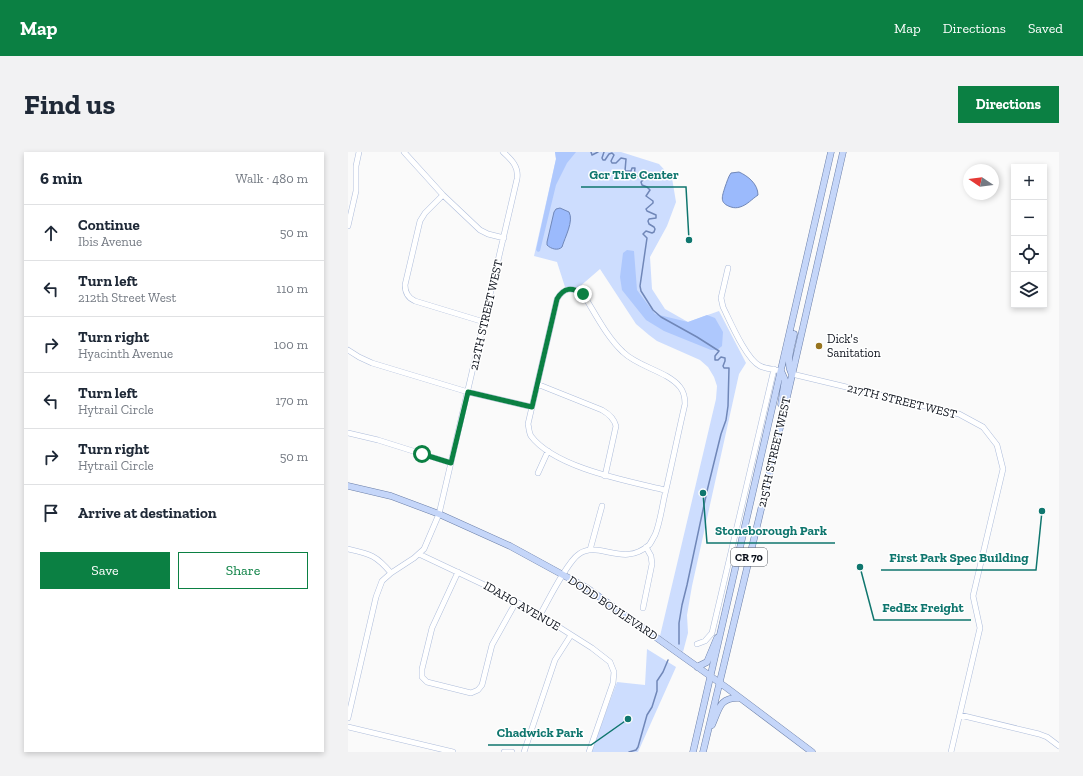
<!DOCTYPE html>
<meta charset="utf-8">
<style>
body{margin:0;font-family:"Zilla Slab",serif;background:#f2f2f3;color:#1f2937}
.controls{position:absolute;right:12px;top:12px;display:grid;overflow:hidden;border-radius:0px;box-shadow:0 2px 6px #0003}
.controls button{width:36px;height:36px;display:grid;place-items:center;padding:0;border:0;border-bottom:1px solid #e0e1e3;background:#fff;color:#1f2937;font:20px sans-serif}
.compass{position:absolute;left:615px;top:12px;width:36px;height:36px;border-radius:50%;background:#fff;box-shadow:0 2px 6px #0003;rotate:283deg}
.stop{position:absolute;width:12px;height:12px;margin:-9px;border:3px solid #0b8043;border-radius:50%;background:#fff}
.stop.end{background:#0b8043;border-color:#fff;box-shadow:0 1px 4px #0008}
.list{margin:0;padding:0;list-style:none}
h2{display:flex;justify-content:space-between;align-items:center;height:52px;margin:0;padding:0 16px;font-size:17px}
h2 small{font-size:13px;font-weight:400;color:#747a83}
.list li{display:grid;grid-template-columns:26px 1fr auto;gap:12px;align-items:center;box-sizing:border-box;height:56px;padding:0 16px;border-top:1px solid #e0e1e3}
.list b{display:block;font-size:15px;white-space:nowrap}
.list p{margin:0;font-size:13px;white-space:nowrap;color:#747a83}
.list em{font-size:13px;font-style:normal;color:#747a83}
.actions{display:flex;gap:8px;padding:12px 16px}
.actions a{flex:1;padding:9px 0;border:1px solid #0b8043;border-radius:0px;text-align:center;font-size:14px;color:#0b8043}
.actions .main{background:#0b8043;color:#fff}
.icon{flex:none;width:22px;height:22px;fill:none;stroke:currentColor;stroke-width:2;stroke-linecap:round;stroke-linejoin:round}
.map{position:relative;flex:none;width:711px;height:600px;overflow:hidden;border-radius:0px}
header{display:flex;align-items:center;gap:24px;box-sizing:border-box;height:56px;padding:0 20px;background:#0b8043;color:#fff}
header strong{font-size:19px}
nav{display:flex;gap:22px;margin-inline-start:auto;font-size:14px}
.intro{display:flex;align-items:center;justify-content:space-between;box-sizing:border-box;height:96px;padding:0 24px}
h1{margin:0;font-size:28px}
.button{padding:10px 18px;border-radius:0px;background:#0b8043;color:#fff;font-size:14px;font-weight:700}
main{display:flex;gap:24px;padding:0 24px}
aside{flex:1;background:#fff;border-radius:0px;box-shadow:0 2px 6px #0003}
.map>svg:first-child{display:block}
.green{fill:#cdddfe}
.forest{fill:#aec8fd}
.water{fill:#9bbafc;stroke:#7087b8}
.lines{fill:none;stroke-linecap:round;stroke-linejoin:round}
.stream{stroke:#7087b8;stroke-width:1.5}
.minor-casing{stroke:#aebddb;stroke-width:6}
.major-casing{stroke:#6b7fa8;stroke-width:7}
.minor{stroke:#fff;stroke-width:5}
.major{stroke:#c5d6f9;stroke-width:6}
.route{stroke:#0b8043;stroke-width:5}
.poi-dot{fill:#97741e;stroke:#fff;stroke-width:1.5}
.labels{text-anchor:middle;stroke-width:3;stroke-linejoin:round;paint-order:stroke}
.shield{fill:#fff;stroke:#54585f;stroke-width:1}
.shield-label{font-size:11px;font-weight:bold;fill:#0b101a}
.street-label{font-size:12px;fill:#0b101a;stroke:#fff}
.poi-label{font-size:12px;fill:#0b101a;stroke:#fff;text-anchor:start}
.leader{fill:none;stroke:#0f766e;stroke-width:1.5}
.callout-dot{fill:#0f766e;stroke:#fff;stroke-width:1.5}
.callout-label{font-size:13px;text-anchor:middle;font-weight:bold;fill:#0f766e;stroke:#fff;stroke-width:3;stroke-linejoin:round;paint-order:stroke}
</style>
<header>
<strong>Map</strong>
<nav><a>Map</a><a>Directions</a><a>Saved</a></nav>
</header>
<div class="intro"><h1>Find us</h1><a class="button">Directions</a></div>
<main>
<aside>
<h2>6 min<small>Walk · 480 m</small></h2>
<ul class="list">
<li><svg class="icon" aria-label="ahead" viewBox="0 0 24 24"><path d="M12 20V5M6 11l6-6 6 6"/></svg><div><b>Continue</b><p>Ibis Avenue</p></div><em>50 m</em></li>
<li><svg class="icon" aria-label="left" viewBox="0 0 24 24"><path d="M17 20v-9H6M10 6l-5 5 5 5"/></svg><div><b>Turn left</b><p>212th Street West</p></div><em>110 m</em></li>
<li><svg class="icon" aria-label="right" viewBox="0 0 24 24"><path d="M7 20v-9h11M14 6l5 5-5 5"/></svg><div><b>Turn right</b><p>Hyacinth Avenue</p></div><em>100 m</em></li>
<li><svg class="icon" aria-label="left" viewBox="0 0 24 24"><path d="M17 20v-9H6M10 6l-5 5 5 5"/></svg><div><b>Turn left</b><p>Hytrail Circle</p></div><em>170 m</em></li>
<li><svg class="icon" aria-label="right" viewBox="0 0 24 24"><path d="M7 20v-9h11M14 6l5 5-5 5"/></svg><div><b>Turn right</b><p>Hytrail Circle</p></div><em>50 m</em></li>
<li><svg class="icon" aria-label="arrive" viewBox="0 0 24 24"><path d="M6 21V4h12l-3 4 3 4H6"/></svg><div><b>Arrive at destination</b></div></li>
</ul>
<div class="actions"><a class="main">Save</a><a>Share</a></div>
</aside>
<div class="map">
<svg width="711" height="600" viewBox="0 0 711 600">
<rect width="100%" height="100%" fill="#fafafa"/>
<path class="green" d="M207 0H273L311 12 324 26 328 50 319 74 302 105 304 137 317 157 340 170 371 159 397 209 398 211 391 222 344 434 339 463 340 481 335 500 312 484 368 247 369 234 366 225 360 215 352 208 309 189 301 183 288 172 252 117 230 136 217 135 209 110 186 104 208 7Z
M299 497 328 515 290 600H243L269 530 297 533Z"/>
<path class="forest" d="M207 0H228L219 11 208 33 192 99 190 100 188 98 208 7Z
M279 98 286 99 289 138 307 162 340 170 359 163 367 166 375 180 374 194 369 198H363L316 179 298 168 274 138 272 125 275 101Z"/>
<path class="water" d="M391 20C400 24 410 32 410 43 404 47 399 53 392 55 389 56 386 56 383 55 371 51 374 45 377 35 379 30 380 25 383 21Z
M212 56 221 60C226 69 217 85 214 95 210 99 203 97 199 93V90L206 60 208 57Z"/>
<g class="lines">
<path class="stream" d="M243 0 244 3 250 0
M256 0 254 6 255 8H257L261 2 264 1 266 3 263 9 264 11H268L273 6 278 7 277 19H283L284 16H287L286 25 296 23 297 24 296 27 293 30 294 33 299 35 302 38 298 44 305 49V51L298 57 299 59 308 63V66L301 67 300 69 301 72 306 75 307 77 306 80 304 81 298 79 295 82 299 86 292 134 293 139 305 158 313 165 349 185 371 199 367 204V208H370L373 205 377 206V209L375 214 376 216H381L380 254 378 268 373 282 359 339 339 433 334 453 331 471V492
M281 600 288 598 290 595 299 563 304 555 309 539V529L315 520 320 508"/>
<g class="minor-casing">
<path id="minor" d="M56 0 95 43 132 78 140 82 156 86
M95 43 77 61 72 69 57 133C57 141 60 146 67 149L136 170
M0 74 8 39V14L11 0
M380 116 373 146 375 155C382 169 398 207 412 214 418 217 426 217 433 219
M0 198 11 205 24 211 120 240 184 255
M444 222 611 262 635 275 649 293 655 317 625 444 632 476 603 600
M189 232 254 258C261 262 266 266 268 274L257 324
M0 281 30 288 103 311
M190 321 200 299
M0 397C22 402 28 403 43 421
M242 398 254 354
M71 402 145 437 192 463 244 496 262 510 266 520 265 531 241 600
M110 420 84 476 74 517V525L79 530 123 541 130 538 134 533 144 493 168 450
M295 456 304 412 303 404 298 395
M192 463C200 449 219 410 231 402 251 388 275 416 301 393 303 391 305 386 307 383 312 371 314 355 317 342 324 312 330 282 337 252 337 246 336 240 332 235 319 219 290 215 275 200 258 184 247 161 235 142 224 135 216 135 209 147L180 272C181 276 181 281 183 284 207 316 280 329 317 338
M349 492 357 489 364 481 426 217
M612 563 691 582 699 585 711 594
M0 566 28 445 34 429 43 421 66 406 76 397 91 362 169 27C171 15 164 8 155 0
M0 575 105 600
M156 600H164
M176 600 207 508 223 483"/>
</g>
<g class="major-casing">
<path id="major" d="M433 219 437 228 433 252
M444 222C437 211 444 193 446 182
M0 334 43 344 91 362 162 394 239 436 379 536 464 600
M349 515 359 510 369 486
M364 573C371 558 371 545 391 546
M345 600 483 0
M355 600 421 324 495 0"/>
</g>
<use href="#minor" class="minor"/>
<use href="#major" class="major"/>
</g>
<g class="lines">
<path class="route" d="M74 302 103 311 120 240 184 255 209 147C216 135 224 135 235 142"/>
</g>
<circle class="poi-dot" cx="471" cy="194" r="4"/>
<g class="labels">
<rect class="shield" x="383" y="396" width="36" height="18" rx="3"/>
<g class="shield-label">
<text x="401" y="409">CR 70</text>
</g>
<g class="street-label">
<text transform="translate(138 163) rotate(-77)" y="4">212TH STREET WEST</text>
<text transform="translate(554 249) rotate(14)" y="4">217TH STREET WEST</text>
<text transform="translate(426 300) rotate(-77)" y="4">215TH STREET WEST</text>
<text transform="translate(174 454) rotate(30)" y="4">IDAHO AVENUE</text>
<text transform="translate(265 456) rotate(34)" y="4">DODD BOULEVARD</text>
</g>
<g class="poi-label">
<text x="479" y="191">Dick's<tspan x="479" dy="14">Sanitation</tspan></text>
</g>
</g>
<path class="leader" d="M341 88L338 35H233M355 341L359 391H487M694 359L688 418H533M512 415L526 468H623M280 567L243 593H140"/>
<g class="callout-dot">
<circle cx="341" cy="88" r="4"/>
<circle cx="355" cy="341" r="4"/>
<circle cx="694" cy="359" r="4"/>
<circle cx="512" cy="415" r="4"/>
<circle cx="280" cy="567" r="4"/>
</g>
<g class="callout-label">
<text x="286" y="27">Gcr Tire Center</text>
<text x="423" y="383">Stoneborough Park</text>
<text x="611" y="410">First Park Spec Building</text>
<text x="575" y="460">FedEx Freight</text>
<text x="192" y="585">Chadwick Park</text>
</g>
</svg>
<div class="controls">
<button>+</button>
<button>−</button>
<button><svg class="icon" aria-label="locate" viewBox="0 0 24 24"><circle cx="12" cy="12" r="6"/><path d="M12 2v4M12 18v4M2 12h4M18 12h4"/></svg></button>
<button><svg class="icon" aria-label="layers" viewBox="0 0 24 24"><path d="M12 4l9 5-9 5-9-5zM3 14l9 5 9-5"/></svg></button>
</div>
<svg class="compass" viewBox="-18 -18 36 36"><path d="M0-13l5 13h-10z" fill="#e53935"/><path d="M0 13l5-13h-10z" fill="#747a83"/></svg>
<div class="stop" style="left:74px;top:302px"></div>
<div class="stop end" style="left:235px;top:142px"></div>
</div>
</main>
